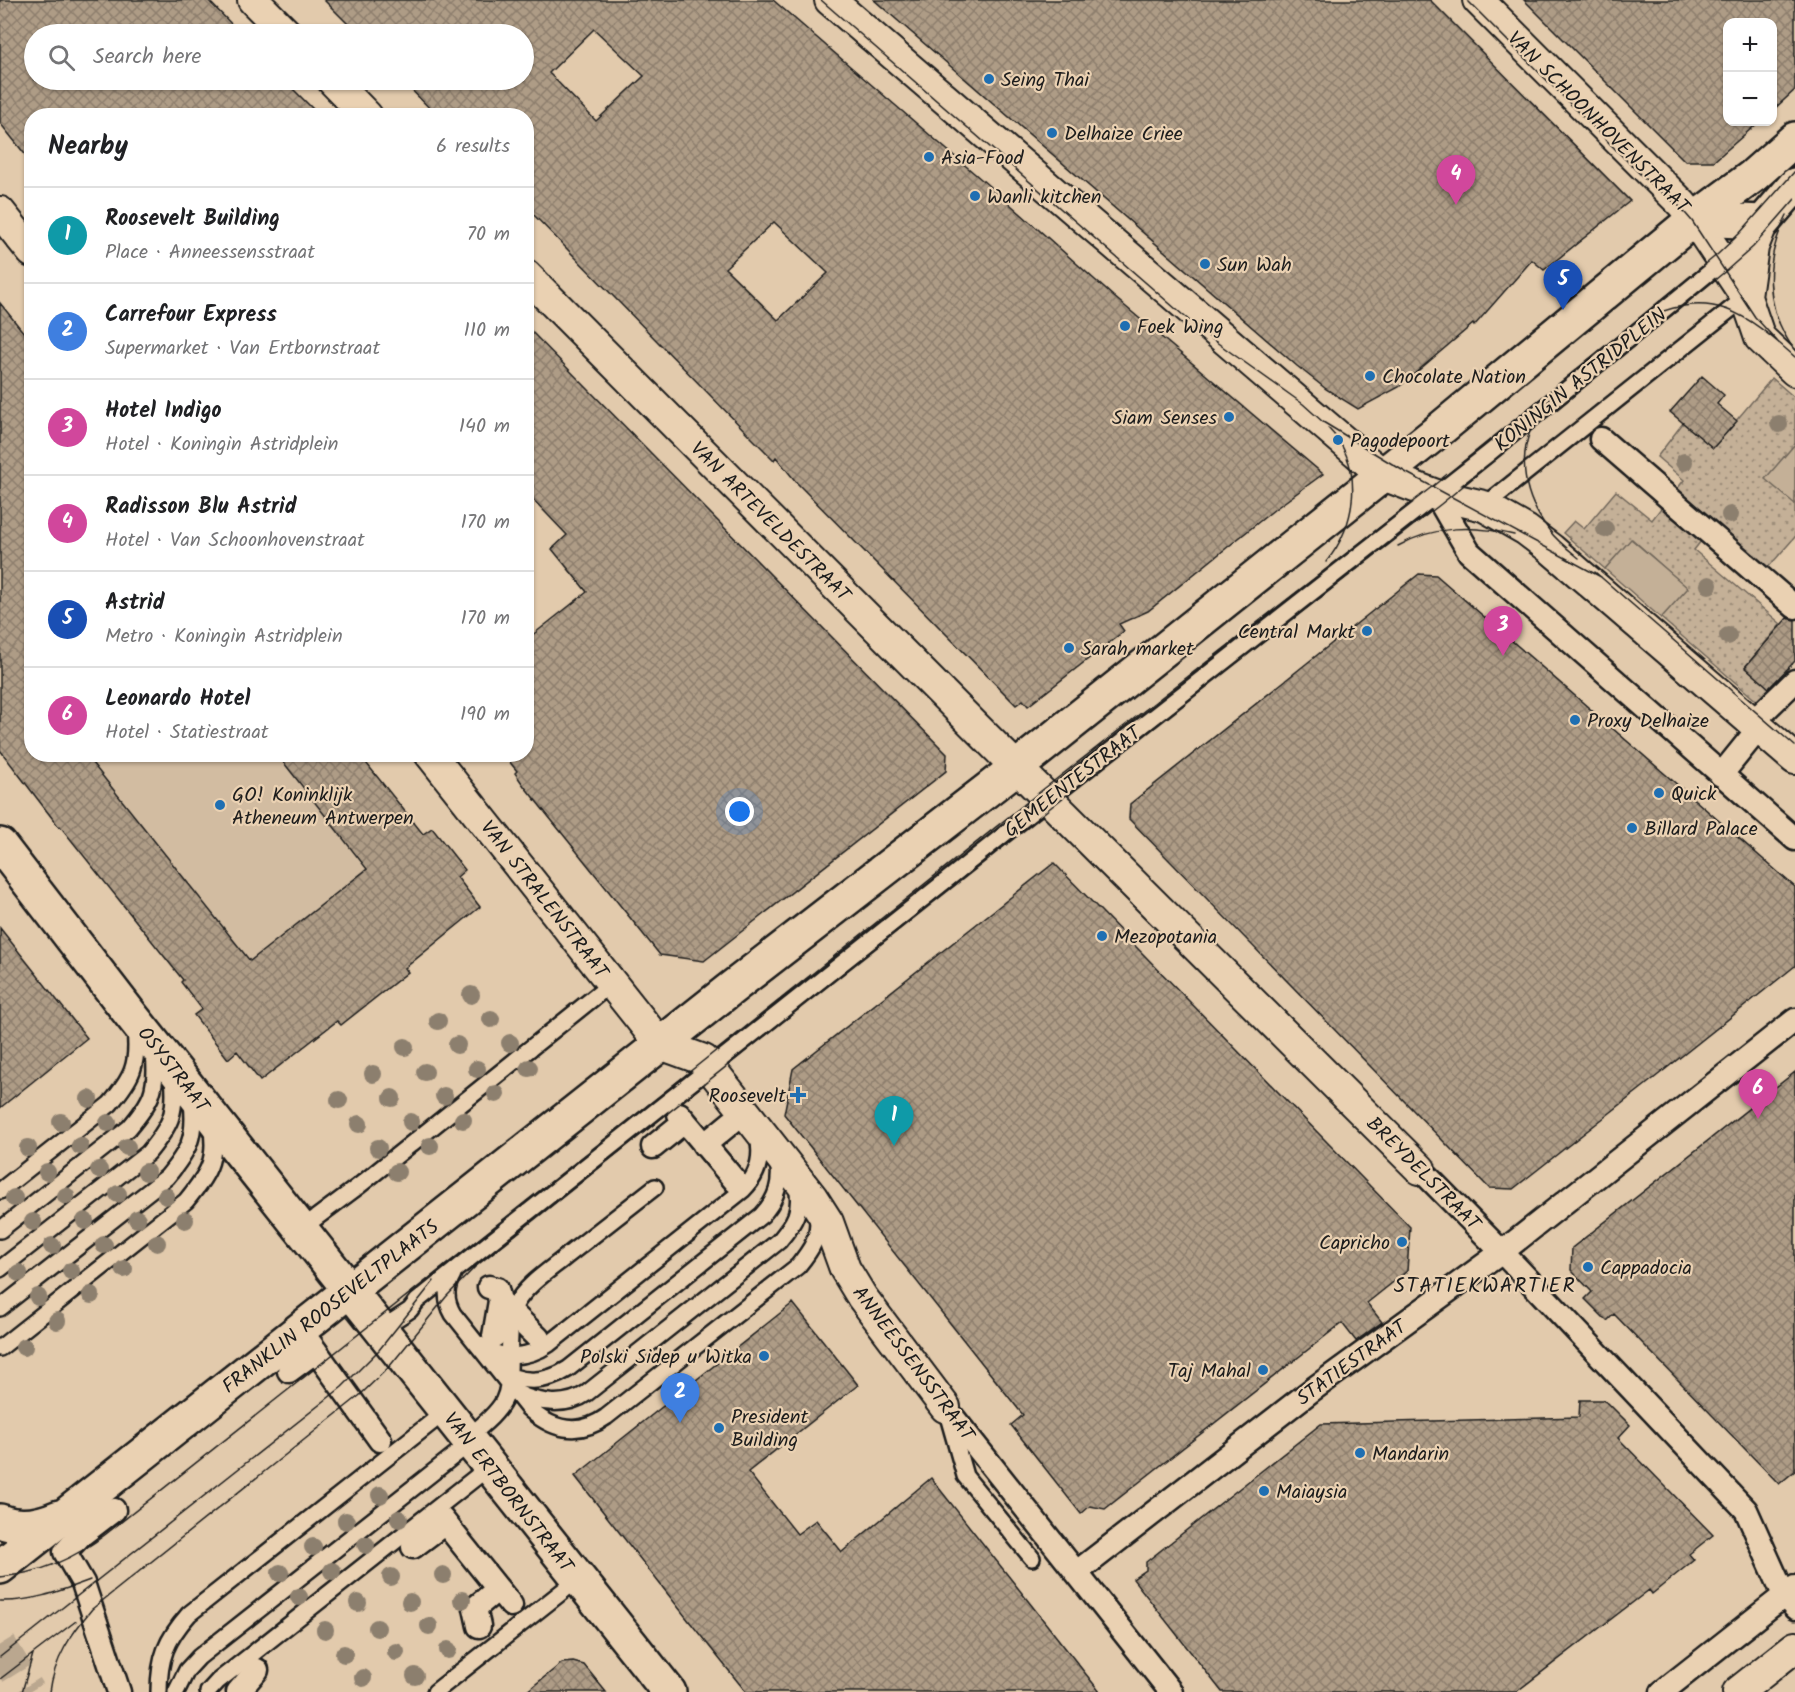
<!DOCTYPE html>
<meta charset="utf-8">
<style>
body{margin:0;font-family:Kalam,sans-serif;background:#f2f2f2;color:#202124}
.controls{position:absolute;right:18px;top:18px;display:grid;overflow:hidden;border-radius:12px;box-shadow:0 2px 4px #0004}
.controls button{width:54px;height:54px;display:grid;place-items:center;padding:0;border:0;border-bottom:2px solid #e0e0e0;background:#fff;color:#202124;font:30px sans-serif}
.you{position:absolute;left:740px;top:812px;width:21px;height:21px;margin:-15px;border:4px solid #fff;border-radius:50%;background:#1a73e8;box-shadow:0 0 0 9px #1a73e833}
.badge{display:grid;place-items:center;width:39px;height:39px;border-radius:50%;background:#111827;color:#fff;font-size:20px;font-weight:700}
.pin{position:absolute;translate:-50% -50px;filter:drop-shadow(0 2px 3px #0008)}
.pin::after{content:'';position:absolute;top:32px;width:21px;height:18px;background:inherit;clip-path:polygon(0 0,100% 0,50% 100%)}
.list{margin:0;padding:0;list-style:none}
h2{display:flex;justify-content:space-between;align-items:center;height:78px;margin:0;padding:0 24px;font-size:26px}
h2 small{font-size:20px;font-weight:400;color:#757577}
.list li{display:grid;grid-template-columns:39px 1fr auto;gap:18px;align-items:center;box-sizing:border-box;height:96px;padding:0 24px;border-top:2px solid #e0e0e0}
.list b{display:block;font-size:22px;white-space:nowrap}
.list p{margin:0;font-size:20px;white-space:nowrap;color:#757577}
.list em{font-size:20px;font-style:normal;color:#757577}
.icon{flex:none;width:33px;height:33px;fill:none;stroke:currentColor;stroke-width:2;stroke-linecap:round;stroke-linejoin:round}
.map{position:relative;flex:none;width:1795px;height:1692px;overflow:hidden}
.search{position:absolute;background:#fff;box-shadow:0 2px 4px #0004;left:24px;top:24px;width:510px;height:66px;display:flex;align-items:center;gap:15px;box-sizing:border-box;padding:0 21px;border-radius:33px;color:#757577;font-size:22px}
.panel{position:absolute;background:#fff;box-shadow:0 2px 4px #0004;left:24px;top:108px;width:510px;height:654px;border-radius:24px}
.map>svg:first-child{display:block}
.built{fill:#d2bca1}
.grass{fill:url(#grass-dots);stroke:#70665a;stroke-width:1.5}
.garden{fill:#c4b097;stroke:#70665a;stroke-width:1.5}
.building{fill:url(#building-cross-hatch);stroke:#1c1c1c;stroke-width:1.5;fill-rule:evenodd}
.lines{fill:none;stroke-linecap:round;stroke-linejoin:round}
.secondary-tunnel{stroke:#baa78f;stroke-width:33;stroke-dasharray:33 16;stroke-linecap:butt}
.service-casing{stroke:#1c1c1c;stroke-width:20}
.pedestrian-casing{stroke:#1c1c1c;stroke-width:27}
.minor-casing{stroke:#1c1c1c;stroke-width:34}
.tertiary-casing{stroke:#1c1c1c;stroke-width:38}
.secondary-casing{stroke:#1c1c1c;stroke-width:38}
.service{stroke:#ead1b2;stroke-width:15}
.pedestrian{stroke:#ead1b2;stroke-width:22}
.minor{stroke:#ead1b2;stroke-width:30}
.tertiary{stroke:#ead1b2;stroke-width:33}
.secondary{stroke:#ead1b2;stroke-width:33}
.tram{stroke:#1c1c1c;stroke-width:1.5}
.tree{fill:#8c7f6e}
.poi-dot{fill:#1f6fb2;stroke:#ead1b2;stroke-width:2}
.labels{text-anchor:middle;stroke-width:4.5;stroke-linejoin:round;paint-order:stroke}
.poi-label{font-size:20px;fill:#1c1c1c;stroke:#ead1b2;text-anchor:start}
.street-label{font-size:20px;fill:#1c1c1c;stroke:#ead1b2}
.neighbourhood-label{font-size:21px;letter-spacing:1.5px;fill:#1c1c1c;stroke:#ead1b2}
</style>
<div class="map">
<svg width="1795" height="1692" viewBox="0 0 1795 1692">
<defs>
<pattern id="grass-dots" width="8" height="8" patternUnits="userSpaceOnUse" patternTransform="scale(1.5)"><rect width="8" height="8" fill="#c4b097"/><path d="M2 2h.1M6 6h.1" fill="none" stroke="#9e8e7a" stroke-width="1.8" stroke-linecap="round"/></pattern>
<pattern id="building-cross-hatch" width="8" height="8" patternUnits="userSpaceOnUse" patternTransform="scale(1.5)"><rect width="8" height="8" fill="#ae9c86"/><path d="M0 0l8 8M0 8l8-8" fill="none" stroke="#8d7e6d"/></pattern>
</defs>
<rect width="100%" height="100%" fill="#e2caac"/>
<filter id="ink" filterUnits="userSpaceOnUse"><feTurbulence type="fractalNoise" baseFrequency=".0167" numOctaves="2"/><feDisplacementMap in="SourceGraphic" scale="12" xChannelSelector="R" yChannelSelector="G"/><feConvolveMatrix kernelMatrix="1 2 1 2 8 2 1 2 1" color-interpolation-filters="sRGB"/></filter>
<g filter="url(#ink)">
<path class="built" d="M0 303 31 343 32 754 359 755 423 834 432 828 465 870 457 877 480 907 444 936 402 965 408 972 341 1025 335 1018 237 1052 228 1059 194 1015 202 1008 181 982 183 980 60 826 59 827 0 750Z"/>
<path class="grass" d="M1772 378 1795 398V537L1765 571 1674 493 1684 480 1657 457 1683 423 1713 448Z
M1616 491 1652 520 1661 508 1701 541 1694 550 1781 624 1745 667 1771 689 1759 703 1661 618 1687 588 1632 539 1605 569 1563 533 1574 521 1584 529Z"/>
<path class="garden" d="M1795 444V504L1765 479Z
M1631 539 1688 588 1661 618 1605 569Z"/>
<path class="building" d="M0 0H208L241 34H34V80H284L320 116H32V163L0 123Z
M324 0H773L1003 198 1113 296 1323 474 1275 509 1148 611 1119 624 1124 631 1028 706 1023 700 1016 705 797 483 776 457 774 460 750 436 526 207V116H437L402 80H524V34H358ZM594 29 644 76 596 121 549 73ZM774 222 828 273 778 320 725 268Z
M874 0H1430L1630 201 1544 270 1532 260 1474 326 1473 324 1399 387 1358 409 1326 389 1297 366Z
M1524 0H1795V90L1773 110V22H1728V122H1759L1714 161H1685Z
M0 303 32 343V754H85L250 961 367 869 277 754H359L423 834 432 828 465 870 457 877 480 907 405 968 408 972 341 1025 337 1021 260 1081 237 1051 228 1059 194 1015 202 1009 181 982 183 980 60 826 59 827 0 750Z
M526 326 947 754 946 771 704 961 660 955 524 786 515 773 517 771 503 754H526V640L587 592 552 549 567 535 526 492Z
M1702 376 1724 395 1717 404 1737 421 1713 448 1670 412Z
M1419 574 1436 575 1795 887V966L1643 1087 1513 1189 1489 1188 1129 819 1130 804Z
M1787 618 1795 620V661L1769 688 1745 667Z
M1054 863 1410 1227 1407 1271 1367 1303 1382 1322 1356 1341 1342 1323 1105 1509 1090 1506 1081 1514 1011 1425 1023 1415 784 1114 793 1069Z
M0 928 87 1038 0 1108Z
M1795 1072V1471L1779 1484 1614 1314 1607 1321 1585 1299 1592 1292 1571 1270 1572 1248Z
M793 1303 858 1385 748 1472 797 1534 816 1520 842 1552 931 1478 1100 1692H746L689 1621 575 1476Z
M1580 1400H1602L1608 1403 1630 1425 1618 1438 1713 1535 1689 1554 1694 1560 1652 1594 1649 1590 1516 1692H1222L1133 1579 1146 1570V1562L1321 1424 1579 1417Z
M573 1662 584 1665 606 1692H526L562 1663Z"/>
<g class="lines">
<path class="secondary-tunnel" d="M0 1645 29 1692"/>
<g class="service-casing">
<path id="service" d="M1484 506 1746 297
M0 1191 110 1104C132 1078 139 1065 135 1030
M301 1229 360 1185 612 983
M0 1230 129 1128C151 1102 158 1090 154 1054
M0 1269 148 1153C170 1126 177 1114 173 1078
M453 1274C445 1288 445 1300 453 1314L527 1407C551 1430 578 1437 606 1417L798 1266C811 1250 821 1236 817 1215
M0 1308 167 1177C189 1150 196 1138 192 1102
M381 1329 410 1310 417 1301 459 1267 1049 799 1488 454 1722 262 1751 234
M480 1345C501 1360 527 1359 549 1344L743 1190C758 1175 763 1158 758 1137
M0 1348 186 1201C207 1175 218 1161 211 1125
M499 1369C520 1385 546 1383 568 1369L762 1215C777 1199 782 1182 778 1161
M517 1393C539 1404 567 1407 587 1393L779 1241C795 1222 802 1211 797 1185
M948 1416 965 1476 1032 1558
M467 1438C517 1398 507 1396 510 1336 510 1326 510 1314 515 1305 527 1284 550 1270 568 1255 597 1232 626 1210 655 1187
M159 1692C159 1658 166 1640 189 1614L446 1411
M176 1692 187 1670 199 1657 470 1443
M208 1692 218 1681 489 1467
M435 1692 578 1579"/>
</g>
<g class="pedestrian-casing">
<path id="pedestrian" d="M1601 439 1795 607
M1436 495 1469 552 1795 839
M1721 775 1759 728V716L1795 681
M679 1114 736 1182
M704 1145 732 1122
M653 1147 685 1121
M1420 1169 1502 1252 1746 1510 1784 1595 1795 1608
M489 1287 497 1289 500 1301 494 1336
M500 1301 538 1338
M310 1343 380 1440
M289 1371 316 1351
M945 1407 1171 1692
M114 1510 80 1536 65 1552 83 1583 119 1692
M442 1519 511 1605
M413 1547 445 1523
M1077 1572 1312 1390 1502 1252 1795 1020
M479 1626 475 1608 498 1589
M238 1692 257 1670
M1662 1692 1795 1587"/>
</g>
<g class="minor-casing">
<path id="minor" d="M253 0 287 34
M830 0 1383 475 1436 495 1484 506 1526 530 1551 549 1795 759
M1478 0 1682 204 1694 219 1746 297 1760 338 1795 371
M332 80 367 116
M0 212 32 252
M526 275 987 738 1420 1169
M1746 297 1753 247 1763 222
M430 754 660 1044 704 1060 812 1197 828 1222 845 1269 862 1297 945 1407
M1738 1692 1795 1647"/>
</g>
<g class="tertiary-casing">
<path id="tertiary" d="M0 845 131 1015 669 1692"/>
</g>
<g class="secondary-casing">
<path id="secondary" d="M1694 219 1763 222 1795 185
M0 1521C19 1529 41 1525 59 1517
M0 1567 729 990 1017 767 1294 546 1433 435 1692 221 1753 176 1795 139"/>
</g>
<use href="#service" class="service"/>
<use href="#pedestrian" class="pedestrian"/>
<use href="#minor" class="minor"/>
<use href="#tertiary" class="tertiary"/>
<use href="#secondary" class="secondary"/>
<path class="tram" d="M821 0 1184 316 1205 334 1303 404 1323 422 1407 473 1601 577
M1467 0 1647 181 1679 206 1692 221 1755 317 1777 341
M1787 215C1764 259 1764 307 1793 348
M1645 319C1711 286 1747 314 1795 357
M1550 399C1515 438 1517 489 1549 530 1557 541 1569 550 1579 558
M1398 546C1436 525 1474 525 1514 535
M1326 562C1357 526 1365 465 1328 428
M1595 572 1795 746
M0 1577C41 1573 74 1559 106 1534L663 1093 1041 791 1433 486 1718 254 1740 233 1795 171
M0 1601C32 1602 60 1591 90 1580
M0 1657 342 1387 379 1350 434 1281
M0 1679 76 1621
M22 1692 33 1654
M50 1692C54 1659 71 1634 92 1609L359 1396 389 1367 446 1297 475 1267 1055 804 1441 504 1727 270 1753 247 1795 199"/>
</g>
<g class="tree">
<circle cx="1779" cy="424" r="9"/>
<circle cx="1684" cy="462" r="9"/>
<circle cx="1730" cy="515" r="9"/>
<circle cx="1605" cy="529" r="9"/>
<circle cx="1709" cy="585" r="9"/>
<circle cx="1728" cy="636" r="9"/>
<circle cx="471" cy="995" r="9"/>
<circle cx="491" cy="1019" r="9"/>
<circle cx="438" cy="1021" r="9"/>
<circle cx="510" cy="1043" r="9"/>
<circle cx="457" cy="1045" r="9"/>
<circle cx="405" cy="1047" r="9"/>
<circle cx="529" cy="1068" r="9"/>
<circle cx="477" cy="1069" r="9"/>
<circle cx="425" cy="1072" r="9"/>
<circle cx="373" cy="1074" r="9"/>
<circle cx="496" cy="1094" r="9"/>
<circle cx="444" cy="1096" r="9"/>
<circle cx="392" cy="1098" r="9"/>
<circle cx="89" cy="1099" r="9"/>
<circle cx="339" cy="1100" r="9"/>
<circle cx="463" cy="1120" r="9"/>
<circle cx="61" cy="1122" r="9"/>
<circle cx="411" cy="1122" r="9"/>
<circle cx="108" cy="1123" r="9"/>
<circle cx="359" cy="1124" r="9"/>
<circle cx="80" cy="1146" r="9"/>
<circle cx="430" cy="1146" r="9"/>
<circle cx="127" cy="1147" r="9"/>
<circle cx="28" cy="1148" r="9"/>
<circle cx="378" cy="1148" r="9"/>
<circle cx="99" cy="1170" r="9"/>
<circle cx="47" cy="1172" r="9"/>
<circle cx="146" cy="1172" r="9"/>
<circle cx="397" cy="1172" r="9"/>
<circle cx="118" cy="1194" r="9"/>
<circle cx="66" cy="1196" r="9"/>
<circle cx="166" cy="1196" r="9"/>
<circle cx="14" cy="1198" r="9"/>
<circle cx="137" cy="1219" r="9"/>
<circle cx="185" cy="1220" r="9"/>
<circle cx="85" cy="1221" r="9"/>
<circle cx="33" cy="1222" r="9"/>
<circle cx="157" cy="1243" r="9"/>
<circle cx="104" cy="1245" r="9"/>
<circle cx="52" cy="1246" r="9"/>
<circle cx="124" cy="1269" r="9"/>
<circle cx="71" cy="1271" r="9"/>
<circle cx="19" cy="1273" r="9"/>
<circle cx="91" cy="1295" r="9"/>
<circle cx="38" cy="1297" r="9"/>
<circle cx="57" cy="1321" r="9"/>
<circle cx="24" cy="1347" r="9"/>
<circle cx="380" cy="1495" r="9"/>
<circle cx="399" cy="1519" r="9"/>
<circle cx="346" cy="1521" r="9"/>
<circle cx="366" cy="1545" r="9"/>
<circle cx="313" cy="1547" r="9"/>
<circle cx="332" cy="1571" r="9"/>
<circle cx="280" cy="1573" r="9"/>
<circle cx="443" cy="1575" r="9"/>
<circle cx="391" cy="1577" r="9"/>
<circle cx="299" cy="1597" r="9"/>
<circle cx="462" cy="1600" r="9"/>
<circle cx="410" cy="1602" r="9"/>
<circle cx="358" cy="1603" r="9"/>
<circle cx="429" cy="1626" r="9"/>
<circle cx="377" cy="1628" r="9"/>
<circle cx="325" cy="1630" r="9"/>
<circle cx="448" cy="1650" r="9"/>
<circle cx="396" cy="1652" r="9"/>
<circle cx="344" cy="1654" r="9"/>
<circle cx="415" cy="1676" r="9"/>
<circle cx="363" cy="1678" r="9"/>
</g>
</g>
<g class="poi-dot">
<circle cx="989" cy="79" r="6"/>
<circle cx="1052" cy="133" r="6"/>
<circle cx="929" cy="157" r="6"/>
<circle cx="975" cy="196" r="6"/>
<circle cx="1205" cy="264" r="6"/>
<circle cx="1125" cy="326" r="6"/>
<circle cx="1370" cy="376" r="6"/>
<circle cx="1229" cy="417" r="6"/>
<circle cx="1338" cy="440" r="6"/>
<circle cx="1367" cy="631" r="6"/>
<circle cx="1069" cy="648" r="6"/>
<circle cx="1575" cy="720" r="6"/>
<circle cx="1659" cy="793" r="6"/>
<circle cx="220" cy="805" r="6"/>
<circle cx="1632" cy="828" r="6"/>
<circle cx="1102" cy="936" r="6"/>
<path d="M795 1086h6v6h6v6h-6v6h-6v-6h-6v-6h6z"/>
<circle cx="1402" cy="1242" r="6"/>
<circle cx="1588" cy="1267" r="6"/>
<circle cx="764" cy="1356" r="6"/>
<circle cx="1263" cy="1370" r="6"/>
<circle cx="719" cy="1428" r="6"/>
<circle cx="1360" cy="1453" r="6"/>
<circle cx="1264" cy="1491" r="6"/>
</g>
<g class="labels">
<g class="poi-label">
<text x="1001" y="86">Seing Thai</text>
<text x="1064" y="140">Delhaize Criee</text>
<text x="941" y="164">Asia-Food</text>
<text x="987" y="203">Wanli kitchen</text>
<text x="1217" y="271">Sun Wah</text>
<text x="1137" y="333">Foek Wing</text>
<text x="1382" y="383">Chocolate Nation</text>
<text x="1217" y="424" text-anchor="end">Siam Senses</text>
<text x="1350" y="447">Pagodepoort</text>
<text x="1355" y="638" text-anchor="end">Central Markt</text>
<text x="1081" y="655">Sarah market</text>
<text x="1587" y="727">Proxy Delhaize</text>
<text x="1671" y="800">Quick</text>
<text x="232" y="801">GO! Koninklijk<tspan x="232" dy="23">Atheneum Antwerpen</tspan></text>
<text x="1644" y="835">Billard Palace</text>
<text x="1114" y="943">Mezopotania</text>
<text x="786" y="1102" text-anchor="end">Roosevelt</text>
<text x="1390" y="1249" text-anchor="end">Capricho</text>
<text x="1600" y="1274">Cappadocia</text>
<text x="752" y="1363" text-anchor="end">Polski Sidep u Witka</text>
<text x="1251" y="1377" text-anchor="end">Taj Mahal</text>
<text x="731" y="1423">President<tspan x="731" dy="23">Building</tspan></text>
<text x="1372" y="1460">Mandarin</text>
<text x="1276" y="1498">Maiaysia</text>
</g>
<g class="street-label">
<text transform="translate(1599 122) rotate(45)" y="7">VAN SCHOONHOVENSTRAAT</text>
<text transform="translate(1580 379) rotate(-39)" y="7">KONINGIN ASTRIDPLEIN</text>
<text transform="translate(771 521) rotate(45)" y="7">VAN ARTEVELDESTRAAT</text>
<text transform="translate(1072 781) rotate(-38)" y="7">GEMEENTESTRAAT</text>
<text transform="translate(545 899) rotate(52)" y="7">VAN STRALENSTRAAT</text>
<text transform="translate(174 1069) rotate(52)" y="7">OSYSTRAAT</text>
<text transform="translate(1424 1173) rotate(45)" y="7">BREYDELSTRAAT</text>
<text transform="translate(330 1306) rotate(-38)" y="7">FRANKLIN ROOSEVELTPLAATS</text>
<text transform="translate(1351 1362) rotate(-36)" y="7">STATIESTRAAT</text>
<text transform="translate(914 1363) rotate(53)" y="7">ANNEESSENSSTRAAT</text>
<text transform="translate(509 1492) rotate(52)" y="7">VAN ERTBORNSTRAAT</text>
</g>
<g class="neighbourhood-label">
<text x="1485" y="1292">STATIEKWARTIER</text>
</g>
</g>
</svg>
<div class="controls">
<button>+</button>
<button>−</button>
</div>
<div class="you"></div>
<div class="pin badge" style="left:894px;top:1146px;background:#0f9aa8">1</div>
<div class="pin badge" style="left:680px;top:1423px;background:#3f7fe0">2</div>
<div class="pin badge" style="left:1503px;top:656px;background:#d1479c">3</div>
<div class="pin badge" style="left:1456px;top:205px;background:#d1479c">4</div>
<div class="pin badge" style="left:1563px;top:310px;background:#1a4fb4">5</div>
<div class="pin badge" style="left:1758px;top:1119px;background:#d1479c">6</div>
<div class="search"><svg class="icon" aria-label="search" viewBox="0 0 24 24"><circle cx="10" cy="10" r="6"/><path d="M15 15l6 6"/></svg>Search here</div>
<section class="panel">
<h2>Nearby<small>6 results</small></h2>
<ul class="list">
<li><span class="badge" style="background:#0f9aa8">1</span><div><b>Roosevelt Building</b><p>Place · Anneessensstraat</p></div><em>70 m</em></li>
<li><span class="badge" style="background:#3f7fe0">2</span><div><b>Carrefour Express</b><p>Supermarket · Van Ertbornstraat</p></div><em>110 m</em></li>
<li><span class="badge" style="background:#d1479c">3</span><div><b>Hotel Indigo</b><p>Hotel · Koningin Astridplein</p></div><em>140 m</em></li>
<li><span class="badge" style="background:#d1479c">4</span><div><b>Radisson Blu Astrid</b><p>Hotel · Van Schoonhovenstraat</p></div><em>170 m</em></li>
<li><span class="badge" style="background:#1a4fb4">5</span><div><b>Astrid</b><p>Metro · Koningin Astridplein</p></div><em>170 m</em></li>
<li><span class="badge" style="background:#d1479c">6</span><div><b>Leonardo Hotel</b><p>Hotel · Statiestraat</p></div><em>190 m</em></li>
</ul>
</section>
</div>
